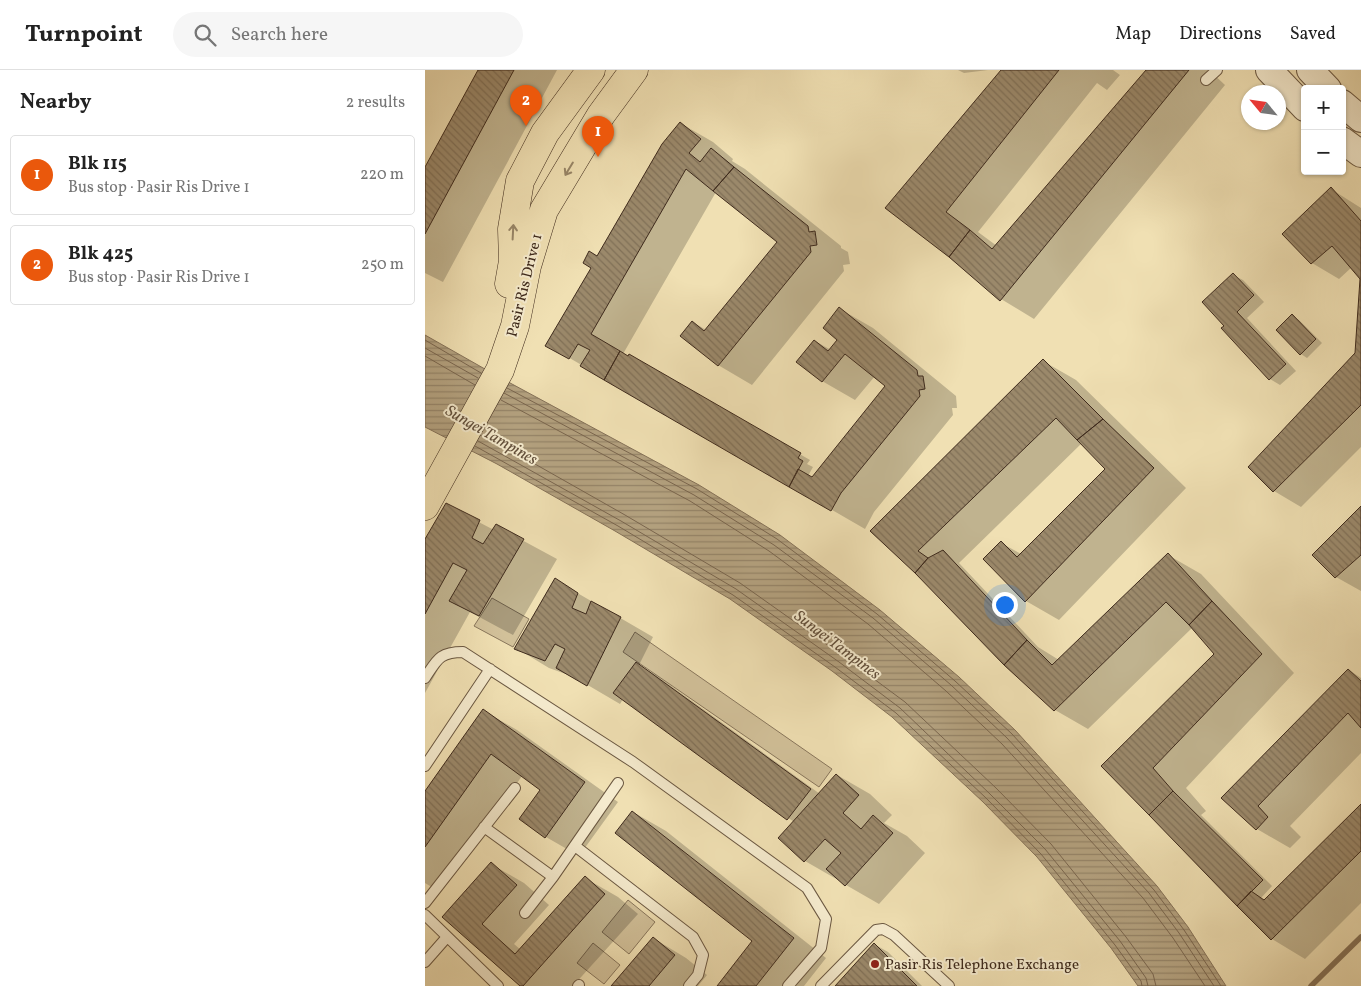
<!DOCTYPE html>
<meta charset="utf-8">
<style>
body{margin:0;font-family:Vollkorn,serif;background:#f6f6f6;color:#222}
.controls{position:absolute;right:15px;top:15px;display:grid;overflow:hidden;border-radius:5px;box-shadow:0 1px 4px #0004}
.controls button{width:45px;height:45px;display:grid;place-items:center;padding:0;border:0;border-bottom:1px solid #e0e0e0;background:#fff;color:#222;font:25px sans-serif}
.compass{position:absolute;left:816px;top:15px;width:45px;height:45px;border-radius:50%;background:#fff;box-shadow:0 1px 4px #0004;rotate:299deg}
.you{position:absolute;left:579px;top:534px;width:18px;height:18px;margin:-12px;border:4px solid #fff;border-radius:50%;background:#1a73e8;box-shadow:0 0 0 8px #1a73e833}
.badge{display:grid;place-items:center;width:32px;height:32px;border-radius:50%;background:#ea580c;color:#fff;font-size:16px;font-weight:700}
.pin{position:absolute;translate:-50% -41px;filter:drop-shadow(0 1px 2px #0008)}
.pin::after{content:'';position:absolute;top:26px;width:18px;height:15px;background:inherit;clip-path:polygon(0 0,100% 0,50% 100%)}
.list{margin:0;padding:0;list-style:none}
h2{display:flex;justify-content:space-between;align-items:center;height:65px;margin:0;padding:0 20px;font-size:21px}
h2 small{font-size:16px;font-weight:400;color:#767676}
.list li{display:grid;grid-template-columns:32px 1fr auto;gap:15px;align-items:center;box-sizing:border-box;height:80px;margin:0 10px 10px;padding:0 10px;border:1px solid #e0e0e0;border-radius:5px}
.list b{display:block;font-size:19px;white-space:nowrap}
.list p{margin:0;font-size:16px;white-space:nowrap;color:#767676}
.list em{font-size:16px;font-style:normal;color:#767676}
.icon{flex:none;width:28px;height:28px;fill:none;stroke:currentColor;stroke-width:2;stroke-linecap:round;stroke-linejoin:round}
.map{position:relative;flex:none;width:936px;height:916px;overflow:hidden}
header{display:flex;align-items:center;gap:30px;box-sizing:border-box;height:70px;padding:0 25px;background:#fff;border-bottom:1px solid #e0e0e0}
header strong{font-size:24px}
nav{display:flex;gap:28px;margin-inline-start:auto;font-size:18px}
.search{width:350px;height:45px;background:#f6f6f6;display:flex;align-items:center;gap:12px;box-sizing:border-box;padding:0 18px;border-radius:28px;color:#767676;font-size:19px}
main{display:flex}
aside{flex:1;background:#fff}
.map>svg:first-child{display:block}
.park{fill:#d2c19a;stroke:#88765c}
.water{fill:url(#water-rules);stroke:#857258}
.shadow{fill:#0003}
.lines{fill:none;stroke-linecap:round;stroke-linejoin:round}
.shore{stroke:#7a664e;stroke-width:1}
.stream{stroke:#857258;stroke-width:5.5}
.building{fill:url(#building-back-hatch);stroke:#3f2b1d}
.service-casing{stroke:#6b5842;stroke-width:12}
.tertiary-casing{stroke:#6b5842;stroke-width:28}
.primary-casing{stroke:#3f2b1d;stroke-width:29}
.service{stroke:#f5ebce;stroke-width:10}
.tertiary{stroke:#f5ebce;stroke-width:26}
.primary{stroke:#f0e0b3;stroke-width:28}
.oneway{stroke:#988668}
.poi-dot{fill:#8f2418;stroke:#f5ebce;stroke-width:2}
.labels{text-anchor:middle;stroke-width:4;stroke-linejoin:round;paint-order:stroke}
.street-label{font-size:15px;fill:#3f2b1d;stroke:#f5ebce}
.poi-label{font-size:15px;fill:#3f2b1d;stroke:#f5ebce;text-anchor:start}
.water-label{font-size:16px;font-style:italic;fill:#624f3b;stroke:#f5ebce}
</style>
<header>
<strong>Turnpoint</strong>
<div class="search"><svg class="icon" aria-label="search" viewBox="0 0 24 24"><circle cx="10" cy="10" r="6"/><path d="M15 15l6 6"/></svg>Search here</div>
<nav><a>Map</a><a>Directions</a><a>Saved</a></nav>
</header>
<main>
<aside>
<h2>Nearby<small>2 results</small></h2>
<ul class="list">
<li><span class="badge">1</span><div><b>Blk 115</b><p>Bus stop · Pasir Ris Drive 1</p></div><em>220 m</em></li>
<li><span class="badge">2</span><div><b>Blk 425</b><p>Bus stop · Pasir Ris Drive 1</p></div><em>250 m</em></li>
</ul>
</aside>
<div class="map">
<svg width="936" height="916" viewBox="0 0 936 916">
<defs>
<pattern id="water-rules" width="6" height="5" patternUnits="userSpaceOnUse" patternTransform="scale(1.25)"><rect width="6" height="5" fill="#b4a280"/><path d="M0 2.5h6" fill="none" stroke="#948468"/></pattern>
<pattern id="building-back-hatch" width="6" height="6" patternUnits="userSpaceOnUse" patternTransform="scale(1.25)"><rect width="6" height="6" fill="#9b896b"/><path d="M-1 5l2 2M0 0l6 6M5-1l2 2" fill="none" stroke="#807057"/></pattern>
</defs>
<rect width="100%" height="100%" fill="#f0e0b3"/>
<filter id="stains"><feTurbulence type="fractalNoise" baseFrequency=".004" numOctaves="4"/><feColorMatrix values="0 0 0 0 .2 0 0 0 0 .09 0 0 0 0 .02 0 0 0 .5 -.17"/></filter>
<radialGradient id="worn" r=".72"><stop offset=".6" stop-color="#630" stop-opacity="0"/><stop offset="1" stop-color="#630" stop-opacity=".3"/></radialGradient>
<path class="park" d="M67 528 104 549 88 577 49 556Z
M210 562 407 699 394 717 198 582Z
M203 830 230 852 204 884 177 862Z
M168 873 195 895 179 914 152 893Z"/>
<path class="water" d="M0 265 74 307 274 415 355 465 455 540 534 607 590 660 732 816 763 857 801 916H713L686 878 612 787 558 732 467 647 407 601 305 529 190 461 72 394 0 357Z"/>
<path class="shadow" d="M54 0H132L18 212 0 203V100Z
M533 0H563L539 3Z
M578 0H688L695 5 682 20 672 13 553 162 572 176 722 0H784L800 15 609 249 576 229 462 137Z
M255 53 288 72 308 89 307 91 320 99 416 176V178L423 182 425 194 418 195 419 201 327 315 293 295 256 266 268 252 281 260 354 172 291 122 198 284 203 287 204 286 385 390 382 394 388 397 383 406 388 409 462 316 450 306 430 330 397 311 390 271 406 280 414 270 415 239 448 258 531 326 532 338H527L528 345 449 442 440 459 122 275 173 187Z
M906 119 936 138V208L927 197 914 209 887 193 858 164Z
M808 205 818 210 839 232 822 248 871 301 855 315 845 309 798 259 801 256Z
M936 213V377L876 437 849 421 825 397 932 284Z
M867 246 874 250 897 273 882 288 876 284Z
M618 291 651 310 761 418 634 550 601 531 576 473 596 484 681 399 657 373 534 493 613 577 634 590 743 485 776 504 869 603 761 718 781 741 776 745 847 816 836 828 840 830 936 736V833L880 889 847 869 678 696 790 584 767 558 663 659 630 640 447 461Z
M21 435 69 460 71 456 132 489 88 565 45 542 0 623V472Z
M936 437V521L911 507Z
M130 510 228 567 214 595 231 605 395 724 412 705 445 724 467 745 459 753 482 766 500 783 454 834 421 815 414 809 413 810 380 791 354 768 369 752 198 629 195 634 149 607 124 598 91 578Z
M924 600 936 608V683L865 756 876 767 865 778 832 759 798 728Z
M59 641 92 660 193 732 154 786 121 767 96 749 117 719 97 706 15 822 0 813V723Z
M208 742 241 761 401 888 379 916H294L329 871Z
M66 794 99 813 124 835 89 874 96 880 160 808 193 827 213 844 148 916H97L19 847Z
M228 868 261 888 282 905 273 916H188Z
M449 874 463 882 497 916H412Z"/>
<g class="lines">
<path class="shore" d="M0 270 56 303
M0 278 53 308
M0 286 50 315
M82 318 272 419 352 469 452 544 530 611 587 664 729 820 759 860 796 916
M79 323 269 425 349 475 448 548 526 615 582 668 724 823 754 863 789 916
M76 330 265 431 344 481 443 554 521 621 577 674 718 828 748 868 780 916
M57 364 200 445 315 513 418 586 480 632 571 718 626 774 701 867 728 904 731 916
M53 371 196 451 311 519 414 592 475 638 565 724 620 779 695 871 721 908 723 916
M50 376 193 456 308 525 410 597 471 643 561 728 616 784 690 875 716 911 717 916"/>
<path class="stream" d="M886 916 936 867"/>
</g>
<path class="building" d="M53 0H89L0 164V97Z
M576 0H634L521 142 545 160 524 187 460 138Z
M721 0H764L575 231 524 187 545 160 567 179Z
M255 52 276 69 264 83 275 92 286 78 309 97 288 121 261 99 166 264 195 281 179 310 155 296 165 280 153 274 144 289 120 276 166 198 158 193 164 181 172 186 237 74Z
M309 97 383 156 384 162 390 161 392 175 385 176 386 182 293 296 255 266 267 251 279 261 352 172 288 121Z
M906 117 936 151V335L848 422 823 397 930 283 935 209 907 176 886 194 857 164Z
M808 203 829 225 812 242 861 294 844 310 796 258 799 256 777 232Z
M414 237 492 300 493 306H498L500 319 494 320 495 326 416 423 406 441 364 417 373 399 387 407 460 316 420 284 397 312 371 292 389 270 403 281 412 270 398 258Z
M867 244 891 269 875 285 851 260Z
M195 281 203 286 204 284 376 383 373 388 378 391 364 417 179 310Z
M618 289 678 349 652 370 631 348 493 481 503 488 490 503 445 461Z
M678 349 729 398 600 532 558 489 576 471 592 487 680 399 652 370Z
M21 433 55 450 47 468 58 474 71 454 99 469 54 546 24 531 42 500 28 493 0 544V469Z
M936 436V485L910 508 887 485Z
M518 480 602 570 579 595 490 503 503 488Z
M743 483 787 531 764 555 741 532 629 641 579 595 602 570 627 595Z
M130 508 153 523 147 538 161 544 166 531 196 547 162 616 131 598 140 579 130 574 120 591 89 579Z
M787 531 837 584 728 698 748 721 724 745 676 696 789 584 764 555Z
M211 592 386 719 362 750 188 623Z
M923 599 936 611V658L923 643 833 736 843 747 831 760 796 728Z
M58 639 160 712 120 768 94 749 115 720 66 684 0 777V721Z
M411 704 434 725 418 743 436 759 448 745 468 763 420 816 401 799 416 783 400 769 379 792 353 768Z
M748 721 838 810 812 836 724 745Z
M936 734V781L846 870 812 836 826 821 839 830Z
M207 741 369 868 331 916H292L327 871 190 763Z
M66 792 92 815 57 854 90 884 160 806 180 824 98 916H95L17 847Z
M228 867 250 885 224 916H186Z
M449 873 492 916H410Z"/>
<g class="lines">
<g class="service-casing">
<path id="service" d="M781 10 792 0
M0 608C12 590 14 582 38 582L208 692 382 818 401 849 396 878 363 916
M0 696 65 599
M59 757 128 807 193 713
M150 776 268 867 278 885 273 905 264 916
M0 833 90 718
M100 843 128 807
M0 845 73 916
M0 892 22 867
M153 916 154 915
M396 916 451 860 458 859 469 865 524 916"/>
</g>
<g class="tertiary-casing">
<path id="tertiary" d="M844 0 880 38
M885 0 903 19
M917 33 936 49
M917 70 936 84"/>
</g>
<g class="primary-casing">
<path id="primary" d="M84 214 88 191 87 159 95 111 120 63 166 0
M0 436 75 300 90 256 102 196 119 140 176 45 209 0"/>
</g>
<use href="#service" class="service"/>
<use href="#tertiary" class="tertiary"/>
<use href="#primary" class="primary"/>
</g>
<defs><path id="oneway-shaft" d="M-6 0H5M1.5-3L5.5 0L1.5 3" fill="none" stroke-width="1.6" stroke-linecap="round" stroke-linejoin="round" transform="scale(1.25)"/></defs>
<g class="oneway">
<use href="#oneway-shaft" transform="translate(144 99) rotate(121)"/>
<use href="#oneway-shaft" transform="translate(88 162) rotate(-87)"/>
</g>
<circle class="poi-dot" cx="450" cy="894" r="5"/>
<g class="labels">
<g class="street-label">
<text transform="translate(99 215) rotate(-76)" y="5">Pasir Ris Drive 1</text>
</g>
<g class="poi-label">
<text x="460" y="899">Pasir Ris Telephone Exchange</text>
</g>
<g class="water-label">
<text transform="translate(67 364) rotate(30)" y="6">Sungei Tampines</text>
<text transform="translate(413 574) rotate(37)" y="6">Sungei Tampines</text>
</g>
</g>
<rect width="100%" height="100%" filter="url(#stains)"/>
<rect width="100%" height="100%" fill="url(#worn)"/>
</svg>
<div class="controls">
<button>+</button>
<button>−</button>
</div>
<svg class="compass" viewBox="-18 -18 36 36"><path d="M0-13l5 13h-10z" fill="#e53935"/><path d="M0 13l5-13h-10z" fill="#767676"/></svg>
<div class="you"></div>
<div class="pin badge" style="left:173px;top:87px">1</div>
<div class="pin badge" style="left:101px;top:56px">2</div>
</div>
</main>
